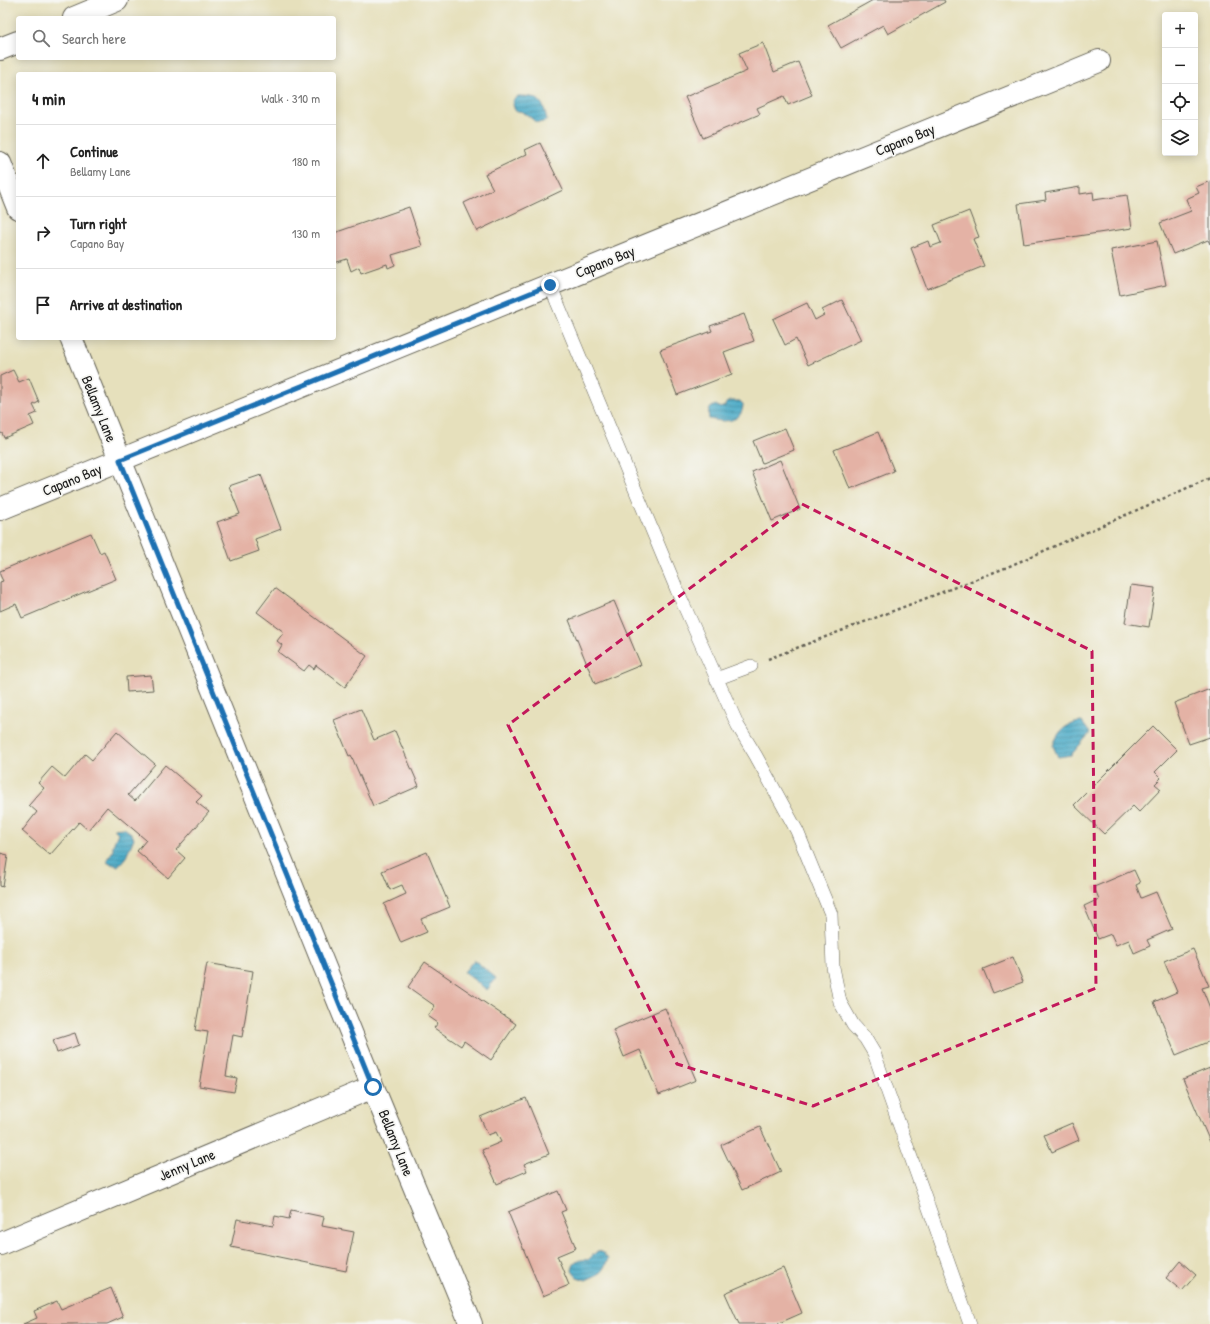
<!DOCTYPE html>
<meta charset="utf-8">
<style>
body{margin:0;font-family:"Patrick Hand",sans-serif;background:#f6f6f6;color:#222}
.controls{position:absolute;right:12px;top:12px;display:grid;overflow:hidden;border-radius:4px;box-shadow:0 2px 10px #0003}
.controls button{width:36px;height:36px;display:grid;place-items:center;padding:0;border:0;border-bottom:1px solid #e0e0e0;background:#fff;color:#222;font:20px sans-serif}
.stop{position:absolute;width:12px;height:12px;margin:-9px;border:3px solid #1f6fb2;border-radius:50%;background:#fff}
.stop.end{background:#1f6fb2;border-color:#fff;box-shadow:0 1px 4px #0008}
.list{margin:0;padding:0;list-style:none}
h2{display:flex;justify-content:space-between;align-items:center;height:52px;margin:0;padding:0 16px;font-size:17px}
h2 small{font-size:13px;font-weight:400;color:#767676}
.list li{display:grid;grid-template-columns:26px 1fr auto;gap:12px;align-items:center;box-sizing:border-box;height:72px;padding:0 16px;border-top:1px solid #e0e0e0}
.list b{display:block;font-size:15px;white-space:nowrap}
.list p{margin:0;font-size:13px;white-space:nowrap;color:#767676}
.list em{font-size:13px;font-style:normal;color:#767676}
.icon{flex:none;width:22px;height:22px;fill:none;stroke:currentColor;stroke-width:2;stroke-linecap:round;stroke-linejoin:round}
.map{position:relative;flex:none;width:1210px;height:1324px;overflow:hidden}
.search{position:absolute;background:#fff;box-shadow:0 2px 10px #0003;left:16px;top:16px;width:320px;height:44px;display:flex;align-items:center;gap:10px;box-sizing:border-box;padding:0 14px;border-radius:4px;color:#767676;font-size:15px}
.panel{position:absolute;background:#fff;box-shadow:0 2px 10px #0003;left:16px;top:72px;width:320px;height:268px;border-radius:4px}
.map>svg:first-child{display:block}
.water{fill:url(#water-rules);stroke:#316271}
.building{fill:#e4b2a5}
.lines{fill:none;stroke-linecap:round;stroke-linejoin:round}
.lane-casing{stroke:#636154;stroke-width:14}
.street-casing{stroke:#636154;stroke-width:24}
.primary-casing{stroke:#636154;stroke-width:24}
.path{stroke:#636154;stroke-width:2.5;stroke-dasharray:3 3;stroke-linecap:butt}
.lane{stroke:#fff;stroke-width:13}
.street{stroke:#fff;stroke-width:22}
.primary{stroke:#fff;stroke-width:22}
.route{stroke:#1f6fb2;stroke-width:5}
.marked{fill:none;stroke:#c2185b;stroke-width:3;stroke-dasharray:8 5;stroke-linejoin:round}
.labels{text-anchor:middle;stroke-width:3.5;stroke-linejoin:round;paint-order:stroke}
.street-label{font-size:15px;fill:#1c1c1c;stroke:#f6f6f2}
</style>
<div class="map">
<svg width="1210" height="1324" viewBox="0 0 1210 1324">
<defs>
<pattern id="water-rules" width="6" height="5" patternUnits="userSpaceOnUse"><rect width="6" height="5" fill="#46a9c6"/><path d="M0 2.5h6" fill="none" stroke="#3a89a0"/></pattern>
</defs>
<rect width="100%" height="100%" fill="#f6f6f2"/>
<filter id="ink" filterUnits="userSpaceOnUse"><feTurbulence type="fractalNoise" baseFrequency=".025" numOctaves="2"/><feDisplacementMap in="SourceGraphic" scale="8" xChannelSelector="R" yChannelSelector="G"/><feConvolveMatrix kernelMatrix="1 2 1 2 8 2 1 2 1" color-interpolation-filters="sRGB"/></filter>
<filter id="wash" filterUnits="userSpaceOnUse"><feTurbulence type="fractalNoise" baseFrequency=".012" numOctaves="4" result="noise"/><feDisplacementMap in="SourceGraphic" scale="16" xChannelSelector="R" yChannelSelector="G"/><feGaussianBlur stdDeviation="0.9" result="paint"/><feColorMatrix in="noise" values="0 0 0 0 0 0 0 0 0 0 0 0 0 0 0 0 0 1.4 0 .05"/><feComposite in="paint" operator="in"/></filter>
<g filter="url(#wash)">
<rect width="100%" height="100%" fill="#e6e0bc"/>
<path class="water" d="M518 96C538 96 543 99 547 120 534 127 534 118 524 113 522 111 518 111 515 111L512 101Z
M730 401H740L743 404C743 424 722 422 709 419 708 411 708 408 716 405L720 408 725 406 726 403Z
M1082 722 1090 733 1071 755 1058 757 1053 746C1058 731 1066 723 1082 722Z
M124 828 131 833 134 838 126 857 118 866 108 863 107 859 113 851V845L118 833 114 829Z
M474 960 496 978 487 990 464 972Z
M597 1251 602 1252 608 1259C602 1274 599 1274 586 1280L577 1277 572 1271C573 1261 579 1259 588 1260Z"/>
<g id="blocks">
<path class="building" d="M873 0H944L945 2 888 34 883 25 841 48 828 25Z
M763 43 774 72 798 62 812 95 788 105 784 96 757 108 760 114 703 138 685 97 747 71 739 53Z
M540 143 563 190 477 231 464 203 493 189 485 174 527 154 525 150Z
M1210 181V244L1208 240 1173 254 1160 223 1191 211 1186 199 1199 193 1196 187Z
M1080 187V194L1093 192 1094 200 1127 195 1132 228 1024 244 1018 204 1046 200 1045 193Z
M409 207 422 246 392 255 395 265 388 268 387 264 361 273 359 267 351 271 347 259 334 263V233Z
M969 211 979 237 973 239 984 266 927 289 911 248 928 241 930 247 941 243 934 225Z
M1157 241 1166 285 1120 295 1111 250Z
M842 300 861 340 808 365 796 339 785 345 773 319 807 303 815 320 824 315 822 310Z
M744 314 754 341 724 352 732 374 677 395 660 350 712 331 710 326Z
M13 370 19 382 29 378 39 402 33 405 37 413 30 416 34 425 4 438 2 433 0 434V376Z
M785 428 794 450 762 463 753 441Z
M878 432 894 471 850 489 834 450Z
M780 460 800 509 772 521 752 472Z
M261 475 281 529 255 539 259 551 231 561 217 522 240 514 229 486Z
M91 533 100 553 104 551 116 579 22 618 16 604 0 611V582L3 581 0 575V571Z
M1131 585 1155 588 1149 627 1125 623Z
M275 588 367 656 345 687 316 665 314 669 309 665 304 671 278 652 282 645 277 641 284 632 257 612Z
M614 601 641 665 595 684 569 620Z
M151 675 153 690 127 692 126 677Z
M1210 689V737L1189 744 1174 703Z
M361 709 374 740 395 731 419 786 373 806 351 755 349 756 334 720Z
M1153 726 1177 750 1155 772 1161 778 1155 784 1161 789 1139 812 1133 806 1104 834 1074 805Z
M117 731 155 764 128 795 135 801 165 765 202 796 196 802 209 812 176 850 185 858 168 878 137 851 146 840 107 807 88 830 79 822 50 855 22 831 37 812 29 805 44 788 38 783 52 767 65 778 85 754 92 760Z
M427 852 450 907 421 919 427 932 401 943 384 904 406 894 402 885 390 890 382 871Z
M0 853 8 855 3 887 0 886Z
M1134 870 1140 883 1136 885 1141 898 1156 892 1172 929 1147 940 1150 946 1134 953 1129 940 1116 945 1111 934 1098 939 1084 906 1099 899 1094 887Z
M1193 949 1209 986 1202 988 1210 1008V1041L1176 1055 1154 1002 1177 992 1164 961Z
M1013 957 1023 982 993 993 983 969Z
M425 962 516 1024 491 1060 464 1041 461 1046 434 1028 438 1023 428 1016 435 1006 408 987Z
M207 963 253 971 242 1037 233 1035 226 1076 237 1078 234 1092 199 1086 208 1032 195 1030Z
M665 1008 696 1080 659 1095 640 1050 624 1057 613 1030Z
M75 1033 79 1045 57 1053 53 1040Z
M1210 1068V1142L1183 1079Z
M526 1098 549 1154 524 1164 527 1171 497 1184 482 1150 501 1142 496 1132 488 1135 480 1117Z
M1072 1123 1079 1140 1052 1152 1044 1135Z
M760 1127 781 1172 742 1190 721 1145Z
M558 1191 566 1210 561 1212 576 1248 557 1256 569 1285 543 1296 508 1212Z
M291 1210 324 1217 322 1226 354 1232 346 1271 231 1247 237 1219 273 1226 275 1216 289 1219Z
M1180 1261 1196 1275 1182 1291 1166 1278Z
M783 1268 802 1313 777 1324H739L725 1293Z
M111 1288 123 1317 107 1324H23L37 1318 34 1311 57 1301 61 1309Z"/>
</g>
</g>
<g filter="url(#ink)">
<use href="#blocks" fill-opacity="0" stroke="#636154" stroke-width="1"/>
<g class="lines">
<g class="lane-casing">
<path id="lane" d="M550 285 677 590 738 726 756 756 797 831 831 914 833 967 840 1002 853 1025 865 1038 874 1053 970 1324
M716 679 751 666"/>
</g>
<g class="street-casing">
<path id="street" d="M0 163 18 208
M71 338 373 1087 471 1324
M0 509 1099 61
M0 1244 373 1087"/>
</g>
<g class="primary-casing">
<path id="primary" d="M74 18 117 0
M0 49 18 42"/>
</g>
<path class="path" d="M768 659 1005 568 1210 478"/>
<use href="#lane" class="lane"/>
<use href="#street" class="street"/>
<use href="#primary" class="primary"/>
</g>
</g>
<g class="lines" filter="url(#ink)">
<path class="route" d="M373 1087 120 460 550 285"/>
</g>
<path class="marked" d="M802 504 1092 651 1096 988 813 1106 677 1064 508 725Z"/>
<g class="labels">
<g class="street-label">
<text transform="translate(905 140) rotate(-22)" y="5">Capano Bay</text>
<text transform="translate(605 262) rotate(-22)" y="5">Capano Bay</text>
<text transform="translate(99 409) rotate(68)" y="5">Bellamy Lane</text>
<text transform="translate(72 480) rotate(-22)" y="5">Capano Bay</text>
<text transform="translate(396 1143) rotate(68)" y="5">Bellamy Lane</text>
<text transform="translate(187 1165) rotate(-23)" y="5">Jenny Lane</text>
</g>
</g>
</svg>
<div class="controls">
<button>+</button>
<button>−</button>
<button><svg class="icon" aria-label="locate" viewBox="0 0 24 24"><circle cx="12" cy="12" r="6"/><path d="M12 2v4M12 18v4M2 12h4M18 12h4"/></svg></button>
<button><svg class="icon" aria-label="layers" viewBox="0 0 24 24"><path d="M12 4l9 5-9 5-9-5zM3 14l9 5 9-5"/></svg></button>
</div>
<div class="stop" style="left:373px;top:1087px"></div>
<div class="stop end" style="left:550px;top:285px"></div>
<div class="search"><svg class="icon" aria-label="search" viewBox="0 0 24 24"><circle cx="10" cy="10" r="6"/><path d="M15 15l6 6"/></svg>Search here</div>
<section class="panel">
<h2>4 min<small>Walk · 310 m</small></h2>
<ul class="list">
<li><svg class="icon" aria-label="ahead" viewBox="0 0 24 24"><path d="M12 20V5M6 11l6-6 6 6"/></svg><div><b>Continue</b><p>Bellamy Lane</p></div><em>180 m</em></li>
<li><svg class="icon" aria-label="right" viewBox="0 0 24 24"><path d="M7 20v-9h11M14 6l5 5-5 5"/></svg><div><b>Turn right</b><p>Capano Bay</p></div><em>130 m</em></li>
<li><svg class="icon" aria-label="arrive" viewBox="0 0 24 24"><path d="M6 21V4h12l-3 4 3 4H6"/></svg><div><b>Arrive at destination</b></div></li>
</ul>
</section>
</div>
